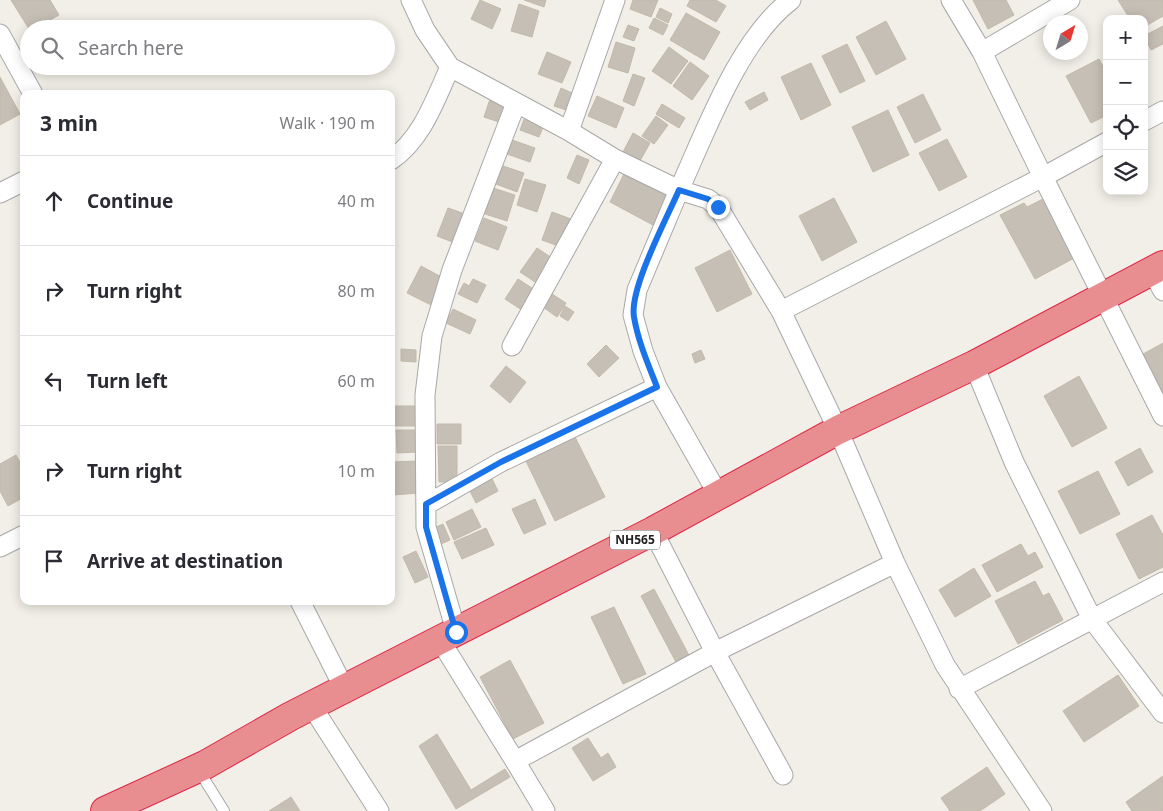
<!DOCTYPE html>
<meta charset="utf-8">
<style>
body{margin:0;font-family:"Noto Sans",sans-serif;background:#f7f7f7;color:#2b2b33}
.controls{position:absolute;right:15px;top:15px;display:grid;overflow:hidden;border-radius:10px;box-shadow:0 2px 12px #0003}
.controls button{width:45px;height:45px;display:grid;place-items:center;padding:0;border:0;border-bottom:1px solid #e1e1e2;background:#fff;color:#2b2b33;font:25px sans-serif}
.compass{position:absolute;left:1043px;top:15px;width:45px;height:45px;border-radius:50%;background:#fff;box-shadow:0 2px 12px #0003;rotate:38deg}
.stop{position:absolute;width:15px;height:15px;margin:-11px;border:4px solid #1a73e8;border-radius:50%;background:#fff}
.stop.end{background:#1a73e8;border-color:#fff;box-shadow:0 1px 5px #0008}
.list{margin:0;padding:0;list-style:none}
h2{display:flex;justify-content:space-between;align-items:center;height:65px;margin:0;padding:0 20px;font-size:21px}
h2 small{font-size:16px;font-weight:400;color:#7c7c81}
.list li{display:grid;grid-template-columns:32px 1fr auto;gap:15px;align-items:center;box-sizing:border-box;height:90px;padding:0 20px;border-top:1px solid #e1e1e2}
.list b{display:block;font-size:19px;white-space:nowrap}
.list em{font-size:16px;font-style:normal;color:#7c7c81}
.icon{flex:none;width:28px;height:28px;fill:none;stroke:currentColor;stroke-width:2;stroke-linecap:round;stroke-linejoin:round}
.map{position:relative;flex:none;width:1163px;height:811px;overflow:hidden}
.search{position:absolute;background:#fff;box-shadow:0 2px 12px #0003;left:20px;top:20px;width:375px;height:55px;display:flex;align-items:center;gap:12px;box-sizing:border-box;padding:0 18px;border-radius:28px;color:#7c7c81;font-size:19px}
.panel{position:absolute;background:#fff;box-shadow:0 2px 12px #0003;left:20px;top:90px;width:375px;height:515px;border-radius:10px}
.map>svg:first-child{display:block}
.building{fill:#c6bfb6;stroke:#c3b9a9}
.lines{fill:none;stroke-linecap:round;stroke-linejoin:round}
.lane-casing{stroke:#a8a8a8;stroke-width:12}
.street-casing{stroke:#a8a8a8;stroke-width:21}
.highway-casing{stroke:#df2445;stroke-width:30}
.lane{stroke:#fff;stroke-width:10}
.street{stroke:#fff;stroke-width:19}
.highway{stroke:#e98e90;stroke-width:28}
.route{stroke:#1a73e8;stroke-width:6}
.labels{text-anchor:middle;stroke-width:5;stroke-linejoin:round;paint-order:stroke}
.shield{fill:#fff;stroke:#646464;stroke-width:1}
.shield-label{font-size:12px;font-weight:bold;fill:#212121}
</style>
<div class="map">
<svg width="1163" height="811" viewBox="0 0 1163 811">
<rect width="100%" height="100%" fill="#f1efe7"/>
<path class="building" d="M11 0H50L59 15 35 29H29Z
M480 0 501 9 492 29 471 19Z
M524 0H546L544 7Z
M633 0H658L651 17 630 9Z
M690 0H716L726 6 716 22 687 6Z
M973 0H1006L1014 15 988 29Z
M1118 0H1163V16L1144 27V19H1130Z
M519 4 539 11 532 37 511 31Z
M660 8 672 14 668 23 656 17Z
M686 13 720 32 704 60 670 40Z
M654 18 668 25 663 35 649 28Z
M886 21 906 59 876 75 856 37Z
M628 25 639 29 634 41 623 37Z
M1163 26V44L1151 50 1144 36Z
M616 42 635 48 628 73 608 67Z
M847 44 865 81 840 93 822 56Z
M669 47 688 61 671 84 652 71Z
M547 52 571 62 562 83 538 74Z
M1099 59 1107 74V115L1091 123 1066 76Z
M690 62 709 76 692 100 673 86Z
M811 63 831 105 801 120 781 77Z
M633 74 645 78 634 106 623 101Z
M0 77 20 114 0 125Z
M561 88 572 93 566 110 554 106Z
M764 92 768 100 750 110 745 102Z
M492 93 507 99 499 122 484 117Z
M923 94 941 130 915 143 897 107Z
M597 96 624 108 616 128 588 116Z
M662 104 685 118 679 128 656 114Z
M888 110 909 155 873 172 852 127Z
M526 114 545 122 539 137 520 130Z
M656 116 668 125 654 144 642 136Z
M633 133 650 143 640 161 623 152Z
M947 139 967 177 939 191 919 153Z
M512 140 535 148 530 162 507 154Z
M577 155 589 160 579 184 567 178Z
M503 166 524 173 517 192 496 184Z
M625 172 669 194 653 225 610 202Z
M525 179 546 185 537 212 517 205Z
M493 188 515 195 507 221 485 214Z
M1049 196 1080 255 1035 279 1000 215 1024 203 1027 207Z
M834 198 857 242 822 261 799 216Z
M448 208 465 214 455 243 437 236Z
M552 212 571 219 561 247 542 240Z
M484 218 507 227 498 250 475 241Z
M537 248 555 260 538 284 520 272Z
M730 250 752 294 717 312 695 268Z
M421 266 447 280 433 306 407 293Z
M473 279 486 285 477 303 458 294 464 283 469 286Z
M518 279 538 292 525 312 505 299Z
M552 294 566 303 557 317 543 307Z
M565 306 574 312 568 321 560 316Z
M453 309 476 320 470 334 446 323Z
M1163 343V406L1136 358Z
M606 345 619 358 599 377 587 364Z
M401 349 416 350V362L401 361Z
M701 350 705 359 695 363 692 354Z
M506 366 526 382 510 403 490 386Z
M1079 376 1107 428 1072 447 1044 396Z
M392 406H421L422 426H393Z
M437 424H461V444H437Z
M396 430H417V452L397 453Z
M574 435 605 497 555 521 525 459Z
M438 446H457V482H439Z
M1140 448 1153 472 1128 486 1115 462Z
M16 455 24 470V497L8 506 0 491V464Z
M418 461 420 493 391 495V462Z
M1098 471 1120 514 1080 534 1058 491Z
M490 475 498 491 476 503 468 487Z
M535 499 546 524 524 534 512 509Z
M472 509 481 527 454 540 446 522Z
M1152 515 1163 535V567L1139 579 1116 534Z
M443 524 450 540 441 544 434 528Z
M486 528 494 545 462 559 454 542Z
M1021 544 1028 556 1035 552 1043 567 997 592 982 565Z
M416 551 428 577 415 583 403 557Z
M974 568 991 596 955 617 939 590Z
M1035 581 1043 596 1049 593 1063 620 1018 644 995 601Z
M654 589 691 659 678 666 641 596Z
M614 607 646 674 623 684 591 617Z
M510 660 544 723 513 739 480 677Z
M1118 675 1139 706 1084 742 1063 711Z
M437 734 471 790 505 769 510 777 456 809 419 746Z
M588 738 601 758 608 753 616 767 593 781 572 748Z
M987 767 1005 794 980 811H950L941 798Z
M1163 776V811H1132L1126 802Z
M291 797 300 811H269Z"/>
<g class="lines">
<g class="lane-casing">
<path id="lane" d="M198 769 224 811"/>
</g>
<g class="street-casing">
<path id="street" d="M411 0 425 30 450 67 569 131
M615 0 569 131 615 159 679 190C706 131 739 39 791 0
M951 0 982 52
M1070 0 982 52 1043 177 1107 142
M0 34 33 94
M1144 121 1163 111
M391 160C422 139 435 100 450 67
M0 193 24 181
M1152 271 1163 291
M781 311 838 430 895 563 945 665 1042 811
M512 346 615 159
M974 365 1014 462 1092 619 1163 713
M719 496 657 387 643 351 633 315 637 290 679 190 708 199 718 207 781 311 1043 177 1163 416
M426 505 501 462 657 387
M653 531 715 652 783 775
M0 547 24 535
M300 601 344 688
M456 631 426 527 425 395 432 336 452 270 516 103
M440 640 515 761 715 652 895 563
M959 689 1163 582
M311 705 379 811
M515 761 545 811"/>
</g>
<g class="highway-casing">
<path id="highway" d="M105 811 205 765 291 716 653 531 838 430 974 365 1163 265"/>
</g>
<use href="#lane" class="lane"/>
<use href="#street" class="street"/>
<use href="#highway" class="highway"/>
</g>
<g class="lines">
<path class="route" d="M456 632 426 527V504L501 462 657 387C648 364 638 341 634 317 629 289 667 218 679 190L708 199 718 207"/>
</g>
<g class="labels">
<rect class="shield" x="610" y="530.5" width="50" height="19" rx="4"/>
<g class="shield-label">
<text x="635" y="544">NH565</text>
</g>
</g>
</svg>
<div class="controls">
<button>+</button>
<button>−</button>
<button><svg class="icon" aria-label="locate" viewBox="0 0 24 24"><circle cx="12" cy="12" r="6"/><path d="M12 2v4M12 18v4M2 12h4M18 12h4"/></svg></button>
<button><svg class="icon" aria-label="layers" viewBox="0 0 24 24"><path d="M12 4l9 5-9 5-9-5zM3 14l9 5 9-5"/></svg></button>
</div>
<svg class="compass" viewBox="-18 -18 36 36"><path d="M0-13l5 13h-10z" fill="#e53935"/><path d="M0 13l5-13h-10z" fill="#7c7c81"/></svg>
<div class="stop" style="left:456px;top:632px"></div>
<div class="stop end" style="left:718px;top:207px"></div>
<div class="search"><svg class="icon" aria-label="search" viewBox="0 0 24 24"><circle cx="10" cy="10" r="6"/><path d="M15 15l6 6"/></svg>Search here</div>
<section class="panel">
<h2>3 min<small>Walk · 190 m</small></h2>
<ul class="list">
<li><svg class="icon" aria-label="ahead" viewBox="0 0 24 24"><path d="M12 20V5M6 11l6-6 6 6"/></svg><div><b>Continue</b></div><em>40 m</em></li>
<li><svg class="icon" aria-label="right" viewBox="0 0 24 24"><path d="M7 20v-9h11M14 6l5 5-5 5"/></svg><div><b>Turn right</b></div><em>80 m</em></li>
<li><svg class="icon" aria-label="left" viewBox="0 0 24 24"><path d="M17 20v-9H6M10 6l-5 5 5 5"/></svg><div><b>Turn left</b></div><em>60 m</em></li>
<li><svg class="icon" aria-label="right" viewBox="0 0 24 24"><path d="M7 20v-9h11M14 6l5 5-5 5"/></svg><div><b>Turn right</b></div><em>10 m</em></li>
<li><svg class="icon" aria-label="arrive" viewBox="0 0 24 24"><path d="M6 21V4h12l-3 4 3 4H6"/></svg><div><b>Arrive at destination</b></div></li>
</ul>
</section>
</div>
